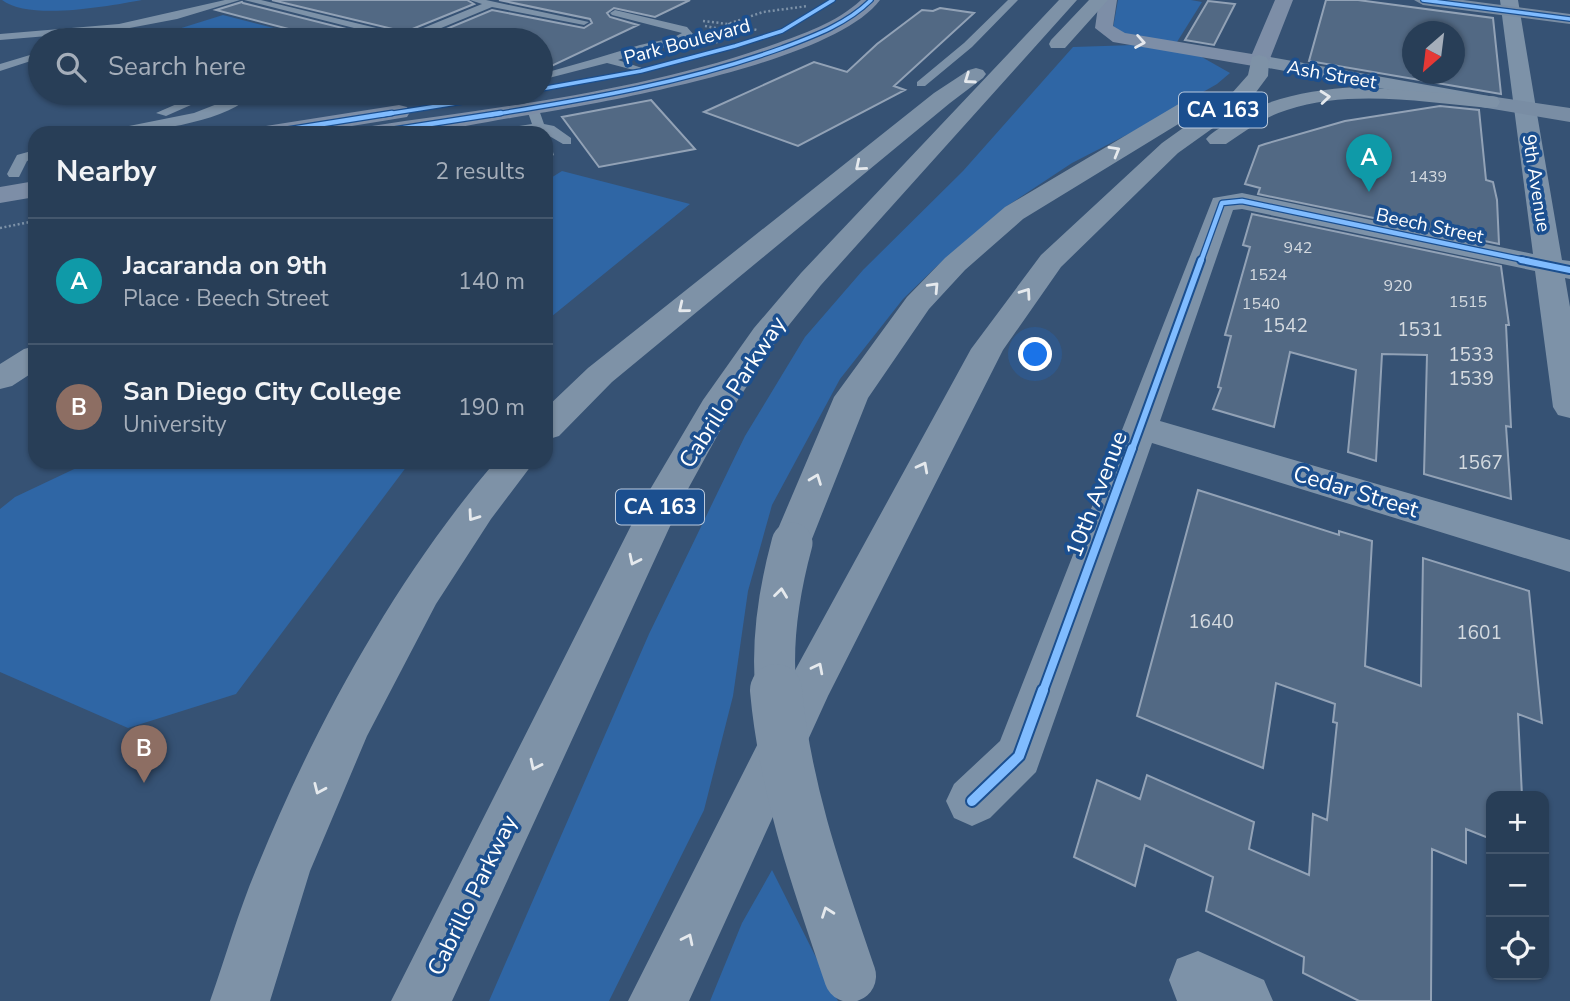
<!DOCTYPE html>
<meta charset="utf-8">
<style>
body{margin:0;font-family:"Nunito Sans",sans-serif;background:#344961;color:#f1f3f6}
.controls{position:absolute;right:21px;bottom:21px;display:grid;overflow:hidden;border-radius:14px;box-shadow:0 2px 5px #0004}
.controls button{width:63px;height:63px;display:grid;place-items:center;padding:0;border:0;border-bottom:2px solid #44576d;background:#283e57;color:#f1f3f6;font:35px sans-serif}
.compass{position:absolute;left:1402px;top:21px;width:63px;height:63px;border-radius:50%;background:#283e57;box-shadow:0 2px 5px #0004;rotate:208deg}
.you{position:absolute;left:1036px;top:355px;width:24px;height:24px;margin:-18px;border:5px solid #fff;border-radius:50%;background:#1a73e8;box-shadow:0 0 0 10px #1a73e833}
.badge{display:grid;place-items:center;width:46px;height:46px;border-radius:50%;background:#b9c2ce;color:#fff;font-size:23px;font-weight:700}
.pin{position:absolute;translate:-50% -58px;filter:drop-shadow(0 2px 4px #0008)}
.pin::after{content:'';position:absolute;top:37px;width:24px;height:21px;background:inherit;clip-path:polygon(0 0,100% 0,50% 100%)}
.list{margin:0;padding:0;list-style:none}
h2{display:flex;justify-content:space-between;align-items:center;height:91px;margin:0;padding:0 28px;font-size:30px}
h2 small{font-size:23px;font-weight:400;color:#a5aeba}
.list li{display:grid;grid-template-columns:46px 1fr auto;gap:21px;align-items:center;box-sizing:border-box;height:126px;padding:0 28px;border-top:2px solid #44576d}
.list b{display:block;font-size:26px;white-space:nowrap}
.list p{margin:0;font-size:23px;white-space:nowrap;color:#a5aeba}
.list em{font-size:23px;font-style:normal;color:#a5aeba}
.icon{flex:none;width:38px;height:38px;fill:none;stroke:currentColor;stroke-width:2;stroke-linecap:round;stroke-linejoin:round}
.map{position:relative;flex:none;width:1570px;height:1001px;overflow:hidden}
.search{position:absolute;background:#283e57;box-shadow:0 2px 5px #0004;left:28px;top:28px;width:525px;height:77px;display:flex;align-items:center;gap:18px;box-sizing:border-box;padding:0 24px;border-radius:38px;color:#a5aeba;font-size:26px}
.panel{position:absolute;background:#283e57;box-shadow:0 2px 5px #0004;left:28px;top:126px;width:525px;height:343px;border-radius:21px}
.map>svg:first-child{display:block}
.green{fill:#2f66a5}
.building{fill:#526984;stroke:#92a2b6;stroke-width:2;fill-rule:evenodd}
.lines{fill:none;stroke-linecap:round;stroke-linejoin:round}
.path{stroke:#7d92a8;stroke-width:2.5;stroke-dasharray:2 2.5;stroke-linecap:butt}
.service{fill:#7d92a8;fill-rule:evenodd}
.minor{fill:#7d92a8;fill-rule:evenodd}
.tertiary{fill:#7d92a8;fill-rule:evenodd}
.secondary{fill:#798da4;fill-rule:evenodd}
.primary{fill:#7d8ea7;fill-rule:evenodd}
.motorway{fill:#7e92a7;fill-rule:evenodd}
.motorway-bridge-far1{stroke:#7e92a7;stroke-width:41}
.motorway-bridge{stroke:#7e92a7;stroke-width:52}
.cycleway-far4-casing{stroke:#1b4f8f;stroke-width:6}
.cycleway-far3-casing{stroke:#1b4f8f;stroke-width:7}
.cycleway-far2-casing{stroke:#1b4f8f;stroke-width:10}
.cycleway-far1-casing{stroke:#1b4f8f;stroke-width:12}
.cycleway-casing{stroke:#1b4f8f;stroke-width:14}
.cycleway-far4{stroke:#80bcff;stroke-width:3.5}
.cycleway-far3{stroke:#80bcff;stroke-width:4.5}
.cycleway-far2{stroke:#80bcff;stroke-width:6}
.cycleway-far1{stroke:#80bcff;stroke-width:8}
.cycleway{stroke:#80bcff;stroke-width:10}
.oneway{stroke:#e5e8ed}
.oneway2{stroke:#e5e9ed}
.labels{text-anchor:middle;stroke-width:7;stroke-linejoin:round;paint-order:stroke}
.far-number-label{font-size:16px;fill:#d4dae0}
.far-street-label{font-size:19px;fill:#fff;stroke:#1b4f8f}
.number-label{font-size:19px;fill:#d4dae0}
.shield{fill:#1b4f8f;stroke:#bbcadd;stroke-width:2}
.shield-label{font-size:21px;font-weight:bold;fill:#fff}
.street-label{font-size:23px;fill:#fff;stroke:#1b4f8f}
</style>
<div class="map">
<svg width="1570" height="1001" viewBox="0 0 1570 1001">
<rect width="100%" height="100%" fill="#365274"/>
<path class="green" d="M2 0H142C109 6 29 21 2 0Z
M1118 0H1191L1202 2 1177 42 1135 38 1113 28Z
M223 15 321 40H143Z
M1134 45 1200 56 1230 73 1217 84 1144 126 1072 163 1007 206 937 266 903 299 840 379 772 505 748 591 733 696 704 810 609 1001H489L649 634 745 436 805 337 863 270 963 171 1073 47Z
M562 171 690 204 546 321V181Z
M89 462H410L236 694 128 728 0 672V509L15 497Z
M772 870 838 1001H710L742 923Z"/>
<path class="building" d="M272 0H467L474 4 410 30 401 31Z
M499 0H690L655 17 614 8 607 13 610 17 638 25 541 71V40H420L492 10 584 28 592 23 590 19Z
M1326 0H1358L1493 18 1501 94 1309 61ZM1412 32H1454V74H1412Z
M1208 1 1235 4 1214 45 1185 40Z
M242 2 243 3 390 40H331L216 10Z
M940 8 974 13 894 86 905 90 798 146 704 112 814 62 847 72 877 44 922 10 933 11Z
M651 100 695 149 599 167 562 117Z
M1440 106 1479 110 1486 180 1493 182 1497 200 1499 244 1258 194 1260 188 1245 184 1259 146 1265 144 1345 121Z
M1252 214 1501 266 1509 325H1506L1511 427 1506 426 1511 499 1424 474 1427 355 1382 354 1376 461 1348 452 1356 370 1290 352 1274 427 1213 409 1221 388 1218 387 1231 336 1225 335 1250 247 1243 245Z
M1198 490 1339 535V531L1372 541 1365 666 1421 686 1423 558 1529 591 1542 723 1518 714 1522 796H1491V839L1466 829V863L1432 849 1431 1001H1359L1303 973 1304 957 1206 911 1213 877 1145 845 1135 886 1074 857 1097 780 1140 799 1147 775 1254 822 1249 849 1309 875 1313 814 1327 820 1337 723 1333 722 1335 704 1276 683 1263 768 1137 716Z"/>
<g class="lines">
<path class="path" d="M703 21 728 24 763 12 808 6
M728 24 757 30
M705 26 726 30 716 43
M0 228 35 221"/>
<path class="service" d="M225 0H240L177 19 119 30 0 40V34L119 24Z
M244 0H261L401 34 411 33 482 4 470 0H486L589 22 584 25 492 7 417 38 401 40Z
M1008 0H1018L972 47 925 86H917V82L964 43Z
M615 10 687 27 693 34C678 47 640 52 618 60L645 69V73L607 63 541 80V74C574 65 607 55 640 45 655 41 668 41 682 33L612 15 610 13Z
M40 52V58L0 71V64Z
M202 93H218L166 116 156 113Z
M233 93H245L248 98C221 123 144 133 108 133L114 129 194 113 235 97Z
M345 93H374L368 96 312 105 306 101 312 97Z
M532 103 538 107 544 124 554 126 571 138V144H563L539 130 493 133 499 129 532 124 526 107Z
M35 150V158L27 161 19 177H9L7 174 17 155Z
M546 152H553L554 155 546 160Z"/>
<path class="minor" d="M1525 101 1533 103 1536 108 1562 260 1570 261V279L1565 278 1570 307V418L1558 415 1553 407 1535 271 1242 209 1233 210 1160 421 1570 540V572L1152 443 1036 772 990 818 972 826 954 818 946 801 954 784 1000 741 1213 198 1242 193 1533 254 1514 108 1517 103Z
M1198 951 1264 980 1273 1001H1177L1169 980 1177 959Z"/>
<path class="tertiary" d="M1500 0H1518L1536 108 1533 113H1517L1514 108Z
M1259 55 1489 96 1497 97 1500 102 1497 107 1489 108 1252 65 1249 61 1252 57Z"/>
<path class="secondary" d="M1414 0H1463L1570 14V24L1423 5Z
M1489 96 1570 108V122L1481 107 1478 102 1481 97Z"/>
<path class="primary" d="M861 0H880C831 66 581 107 498 120 471 125 442 131 414 133 396 134 378 133 361 133L364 128 372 126C506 106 644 91 772 45 803 34 836 23 861 0Z
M1099 0H1117L1113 26 1125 33 1252 54 1275 0H1293L1269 61 1266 65 1259 67 1113 42 1095 28Z
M399 105 407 107 410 112 407 117 309 133H255L258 128 266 126Z
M35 181V197L0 203V187Z"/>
<path class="motorway" d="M1059 0H1077L821 285 777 340 732 409 683 498 452 1001H391L645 498 703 400 754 328 801 273Z
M1089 0H1108L1065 48H1051L1049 44 1051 40Z
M1259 55 1266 57 1269 61 1268 76 1248 103 1178 153 1061 267 1003 350 828 696 689 1001H628L793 674 971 349 1041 255 1162 143 1232 93 1248 75 1252 57Z
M976 68 983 70 986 74 983 78 950 103 612 382 559 436 546 440V408L588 368 934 93 969 70Z
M1357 87 1489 96 1497 97 1500 102 1497 107 1489 108C1423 102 1351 89 1287 110 1264 117 1245 131 1226 144H1210L1206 139C1212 132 1220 128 1228 123 1268 97 1310 90 1357 87Z
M1190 100 1198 102 1201 107 1198 112 1023 219 965 270 929 309 868 398 806 554 792 558 778 554 772 543 834 397 907 297 945 258 1005 207 1182 102Z
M35 346V371L12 386 0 389V364L24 349Z
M495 462H534L491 519 436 604 367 736 310 871 270 1001H210C226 956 239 909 258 865 315 725 397 576 495 462Z"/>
<path class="motorway-bridge-far1" d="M776 691C771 641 779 591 792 543"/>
<path class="motorway-bridge" d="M776 690C785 790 818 882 850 976"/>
<g class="cycleway-far4-casing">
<path id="cycleway-far4" d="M1423 0 1570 19
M541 89 641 71 735 46 782 31 833 0
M381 115 519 93
M490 115C589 99 688 82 782 48 814 36 847 24 871 0"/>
</g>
<g class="cycleway-far3-casing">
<path id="cycleway-far3" d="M266 133 392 113
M372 133 501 113
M1201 261 1222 203 1242 201 1529 261"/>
</g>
<g class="cycleway-far2-casing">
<path id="cycleway-far2" d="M1521 260 1570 270
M1132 450 1201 260"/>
</g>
<g class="cycleway-far1-casing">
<path id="cycleway-far1" d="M1043 691 1132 448"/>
</g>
<g class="cycleway-casing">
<path id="cycleway" d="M972 801 1019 756 1043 690"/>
</g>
<use href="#cycleway-far4" class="cycleway-far4"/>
<use href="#cycleway-far3" class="cycleway-far3"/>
<use href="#cycleway-far2" class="cycleway-far2"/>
<use href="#cycleway-far1" class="cycleway-far1"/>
<use href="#cycleway" class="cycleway"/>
</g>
<defs><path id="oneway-chevron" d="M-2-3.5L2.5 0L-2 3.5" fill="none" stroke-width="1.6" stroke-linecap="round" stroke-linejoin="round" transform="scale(1.75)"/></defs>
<use class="oneway" href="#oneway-chevron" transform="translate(1140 42) rotate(10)"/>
<g class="oneway2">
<use href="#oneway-chevron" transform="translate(969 79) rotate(145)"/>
<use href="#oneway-chevron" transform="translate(1325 97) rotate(-5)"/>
<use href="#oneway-chevron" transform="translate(1115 151) rotate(-30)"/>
<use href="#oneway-chevron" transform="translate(860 166) rotate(140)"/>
<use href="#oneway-chevron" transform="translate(934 287) rotate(-47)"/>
<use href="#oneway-chevron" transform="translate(1026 293) rotate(-55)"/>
<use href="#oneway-chevron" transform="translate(683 308) rotate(141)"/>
<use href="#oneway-chevron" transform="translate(923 467) rotate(-62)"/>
<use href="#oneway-chevron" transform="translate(816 479) rotate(-69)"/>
<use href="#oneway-chevron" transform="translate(473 516) rotate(125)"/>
<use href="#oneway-chevron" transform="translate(634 560) rotate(116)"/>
<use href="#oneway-chevron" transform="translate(781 593) rotate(-83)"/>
<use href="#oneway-chevron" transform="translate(818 668) rotate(-63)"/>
<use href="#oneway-chevron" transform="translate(535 765) rotate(116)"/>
<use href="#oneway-chevron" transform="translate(319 789) rotate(114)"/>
<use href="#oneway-chevron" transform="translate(827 912) rotate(-110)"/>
<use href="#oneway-chevron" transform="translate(688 939) rotate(-64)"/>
</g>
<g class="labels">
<g class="far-number-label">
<text x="1428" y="182">1439</text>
<text x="1298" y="253">942</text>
<text x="1268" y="280">1524</text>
<text x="1398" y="291">920</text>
<text x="1468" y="307">1515</text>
<text x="1261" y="309">1540</text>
</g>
<g class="far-street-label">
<text transform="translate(687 41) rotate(-15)" y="7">Park Boulevard</text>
<text transform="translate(1332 74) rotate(10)" y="7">Ash Street</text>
<text transform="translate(1537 183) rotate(81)" y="7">9th Avenue</text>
<text transform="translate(1430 225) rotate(12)" y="7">Beech Street</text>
</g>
<g class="number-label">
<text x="1285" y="332">1542</text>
<text x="1420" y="336">1531</text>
<text x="1471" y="361">1533</text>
<text x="1471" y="385">1539</text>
<text x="1480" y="469">1567</text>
<text x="1211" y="628">1640</text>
<text x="1479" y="639">1601</text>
</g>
<g class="shield">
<rect x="1179" y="92.5" width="88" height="35" rx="5"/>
<rect x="616" y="489.5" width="88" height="35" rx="5"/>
</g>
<g class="shield-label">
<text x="1223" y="117">CA 163</text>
<text x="660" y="514">CA 163</text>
</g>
<g class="street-label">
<text transform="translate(732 392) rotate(-57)" y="8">Cabrillo Parkway</text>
<text transform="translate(1356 491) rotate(17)" y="8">Cedar Street</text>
<text transform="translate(1096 494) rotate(-69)" y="8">10th Avenue</text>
<text transform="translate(472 895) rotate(-64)" y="8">Cabrillo Parkway</text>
</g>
</g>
</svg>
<div class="controls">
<button>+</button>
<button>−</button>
<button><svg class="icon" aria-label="locate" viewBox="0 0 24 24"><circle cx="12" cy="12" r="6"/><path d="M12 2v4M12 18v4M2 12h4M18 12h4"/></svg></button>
</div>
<svg class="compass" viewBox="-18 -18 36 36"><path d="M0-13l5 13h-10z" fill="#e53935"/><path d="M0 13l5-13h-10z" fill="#a5aeba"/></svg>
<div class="you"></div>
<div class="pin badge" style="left:1369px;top:192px;background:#0f9aa8">A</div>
<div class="pin badge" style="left:144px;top:783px;background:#8d6e63">B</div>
<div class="search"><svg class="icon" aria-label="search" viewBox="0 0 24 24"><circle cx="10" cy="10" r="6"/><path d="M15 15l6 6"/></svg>Search here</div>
<section class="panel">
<h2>Nearby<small>2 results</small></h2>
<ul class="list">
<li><span class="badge" style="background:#0f9aa8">A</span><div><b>Jacaranda on 9th</b><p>Place · Beech Street</p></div><em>140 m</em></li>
<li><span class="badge" style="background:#8d6e63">B</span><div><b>San Diego City College</b><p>University</p></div><em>190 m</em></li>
</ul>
</section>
</div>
